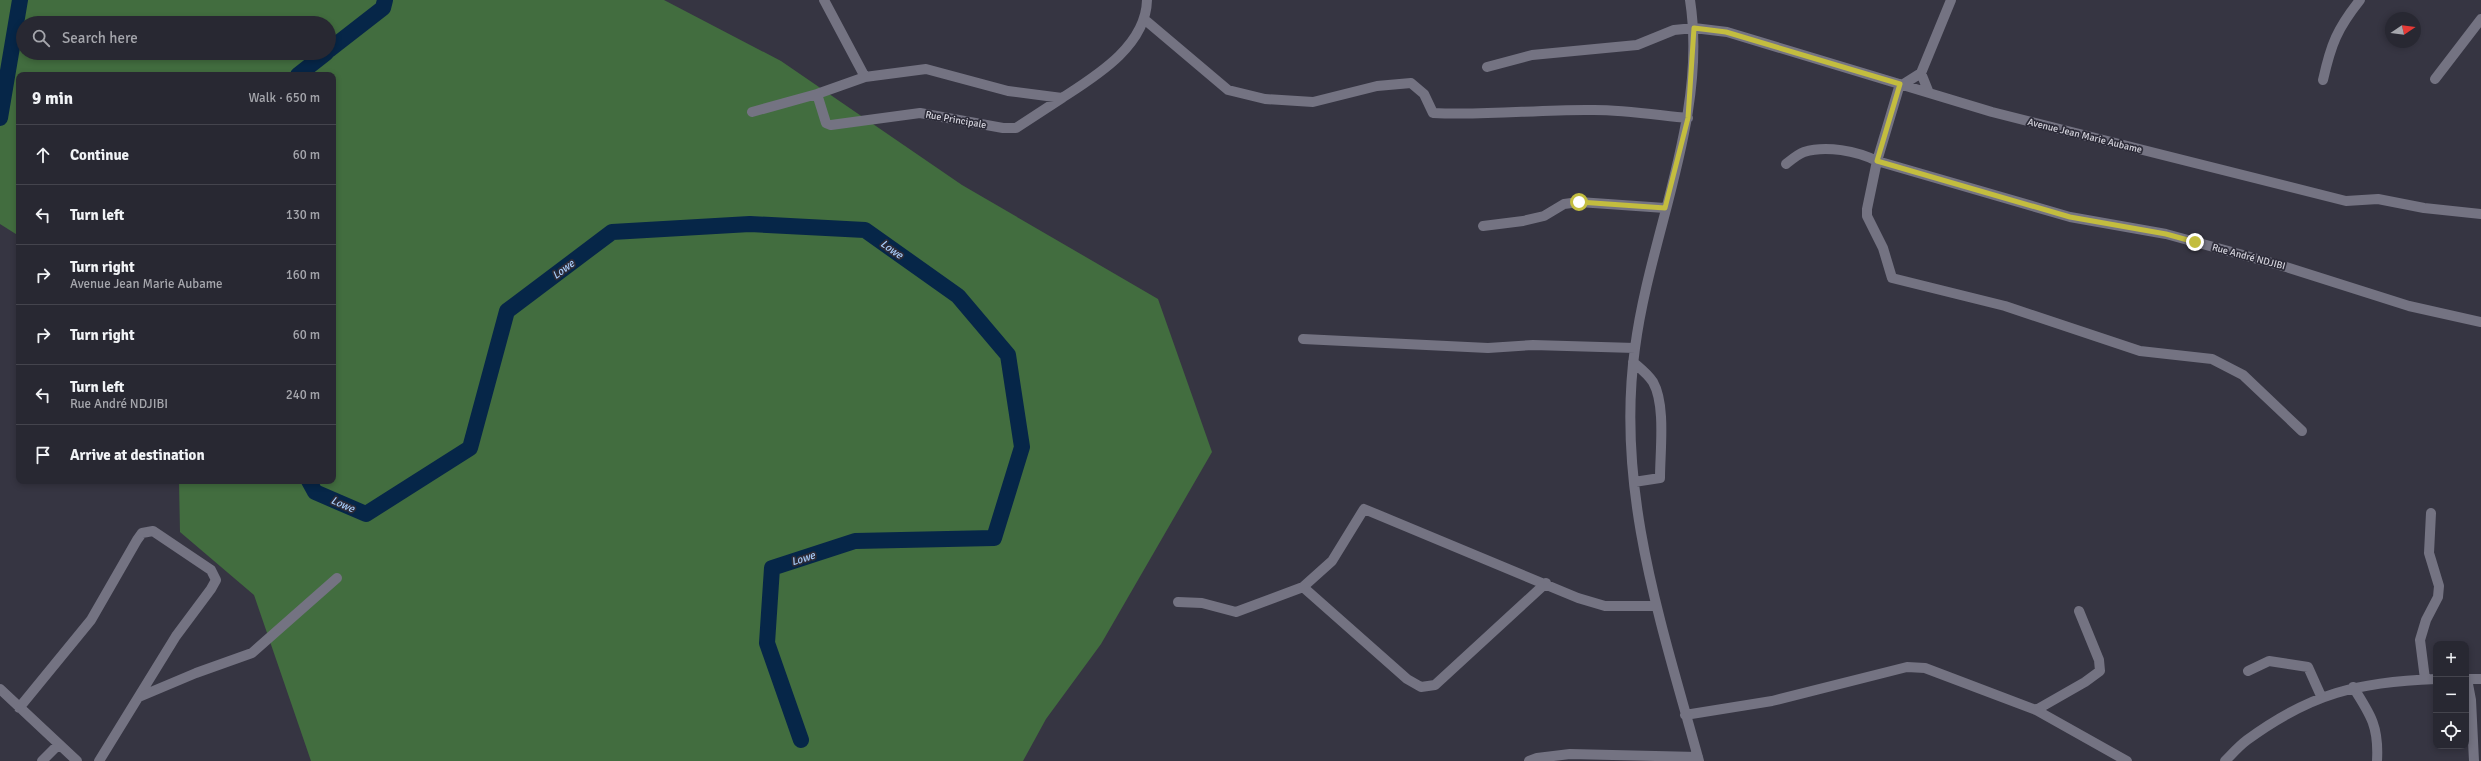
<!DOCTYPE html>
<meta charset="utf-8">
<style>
body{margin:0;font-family:Signika,sans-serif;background:#30303a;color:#f1f3f6}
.controls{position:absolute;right:12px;bottom:12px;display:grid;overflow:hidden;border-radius:8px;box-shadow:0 2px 6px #0003}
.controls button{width:36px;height:36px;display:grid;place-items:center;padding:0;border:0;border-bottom:1px solid #44444d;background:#282832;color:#f1f3f6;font:20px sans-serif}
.compass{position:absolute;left:2385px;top:12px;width:36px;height:36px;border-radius:50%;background:#282832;box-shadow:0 2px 6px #0003;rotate:77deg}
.stop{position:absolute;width:12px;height:12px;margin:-9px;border:3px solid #c3bd3f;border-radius:50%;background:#fff}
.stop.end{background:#c3bd3f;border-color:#fff;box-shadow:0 1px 4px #0008}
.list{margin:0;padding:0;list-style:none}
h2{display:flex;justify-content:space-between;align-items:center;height:52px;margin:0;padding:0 16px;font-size:17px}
h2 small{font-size:13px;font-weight:400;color:#a5a6ac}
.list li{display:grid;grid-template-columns:26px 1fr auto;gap:12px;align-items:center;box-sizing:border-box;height:60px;padding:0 16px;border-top:1px solid #44444d}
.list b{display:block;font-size:15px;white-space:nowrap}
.list p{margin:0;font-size:13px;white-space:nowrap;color:#a5a6ac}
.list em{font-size:13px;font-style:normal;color:#a5a6ac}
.icon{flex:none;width:22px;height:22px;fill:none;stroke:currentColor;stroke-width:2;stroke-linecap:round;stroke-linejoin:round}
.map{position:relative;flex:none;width:2481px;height:761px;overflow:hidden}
.search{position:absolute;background:#282832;box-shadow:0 2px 6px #0003;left:16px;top:16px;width:320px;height:44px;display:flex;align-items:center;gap:10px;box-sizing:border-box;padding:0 14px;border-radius:22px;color:#a5a6ac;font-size:15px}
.panel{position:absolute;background:#282832;box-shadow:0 2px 6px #0003;left:16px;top:72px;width:320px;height:412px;border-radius:8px}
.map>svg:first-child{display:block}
.green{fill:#426d3f;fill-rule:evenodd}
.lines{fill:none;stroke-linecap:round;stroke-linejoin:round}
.river{stroke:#062648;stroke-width:16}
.minor{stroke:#747382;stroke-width:10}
.route{stroke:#c3bd3f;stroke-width:5}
.labels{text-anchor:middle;stroke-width:3.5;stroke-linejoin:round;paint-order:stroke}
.street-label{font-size:10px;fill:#d5d4dd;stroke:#2c2b38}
.water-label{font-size:11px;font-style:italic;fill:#a7cbf8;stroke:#2c2b38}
</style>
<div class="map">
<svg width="2481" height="761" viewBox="0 0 2481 761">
<rect width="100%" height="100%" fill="#363542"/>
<path class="green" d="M0 0H664L781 61 962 185 1158 299 1212 452 1101 644 1046 719 1023 761H311L254 595 180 532 179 481H333V75H19V236L0 224ZM23 23H329V53H23Z"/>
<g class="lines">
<path class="river" d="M329 50 383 8 385 0
M298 75 326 53
M0 118 20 0
M309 481 315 492 366 514 470 448 507 311 612 232 750 224 865 230 958 296 1008 355 1022 447 994 538 855 541 772 568 767 643 801 740"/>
<path class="minor" d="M824 0 865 77
M1690 0C1708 117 1650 233 1635 348 1615 490 1662 626 1699 761
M1144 19 1228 90 1265 99 1313 102 1377 86 1411 83 1424 94 1433 113C1486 116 1540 109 1594 110 1625 110 1657 115 1688 118
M1487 67 1532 55 1637 45 1674 30 1694 28 1727 32 1992 112 2346 201 2378 199 2424 208 2481 214
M1921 73 1929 93
M2435 79 2481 19
M2323 80C2331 44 2337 29 2360 0
M1900 84 1877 161 1867 209V216L1883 248 1892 278 2005 306 2140 351 2212 359 2243 375 2302 431
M1902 85 1921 73 1951 0
M817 94 826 123 831 125 920 113 1003 128H1016L1062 98
M752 112 817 94 865 77 926 69 1008 91 1062 98C1096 76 1146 46 1147 0
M1786 164C1791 160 1798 154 1804 152 1826 145 1857 151 1877 161L2070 217 2166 234 2283 266 2409 306 2481 322
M1483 226 1523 221 1544 216 1564 204 1579 202 1665 208
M1303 339 1488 348 1533 345 1635 348
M1633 362C1640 368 1648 374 1653 382 1666 405 1660 451 1660 478L1634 482
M1303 587 1407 679 1421 687 1435 685 1546 583
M1178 602 1202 603 1236 612 1303 587 1332 561 1364 509 1578 598 1605 606H1656
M2248 671 2269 661 2308 667 2321 696
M2425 679 2420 640 2426 620 2438 597 2439 586 2429 553 2431 513
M2466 679H2481
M2467 679 2471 700 2474 761
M2353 687C2371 715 2379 727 2377 761
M0 689 77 761
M139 697 196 673 252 653 337 578
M19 708 91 620 137 540 142 533 153 531 211 570 216 580 211 589 176 636 99 761
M2036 710 2085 682 2100 671 2099 660 2079 611
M1685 715 1772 701 1907 667 1925 668 2036 710 2127 761
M42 761 59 744
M1529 761 1537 758 1570 754 1698 757
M2225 761C2232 754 2239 746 2247 740 2311 693 2358 682 2436 679"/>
</g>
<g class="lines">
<path class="route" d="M1579 202 1665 208 1688 118 1694 28 1726 32 1900 84 1877 161 2070 217 2166 234 2195 242"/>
</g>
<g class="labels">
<g class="street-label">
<text transform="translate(956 119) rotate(10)" y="4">Rue Principale</text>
<text transform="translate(2085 135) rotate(14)" y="4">Avenue Jean Marie Aubame</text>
<text transform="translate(2249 256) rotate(15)" y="4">Rue André NDJIBI</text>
</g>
<g class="water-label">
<text transform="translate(892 249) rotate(35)" y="4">Lowe</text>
<text transform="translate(563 269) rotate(-37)" y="4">Lowe</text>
<text transform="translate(343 504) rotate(24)" y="4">Lowe</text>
<text transform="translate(803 558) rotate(-18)" y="4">Lowe</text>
</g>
</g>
</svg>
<div class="controls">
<button>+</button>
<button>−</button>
<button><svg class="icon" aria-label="locate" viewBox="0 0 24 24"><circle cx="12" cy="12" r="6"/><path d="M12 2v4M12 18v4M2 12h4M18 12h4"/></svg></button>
</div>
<svg class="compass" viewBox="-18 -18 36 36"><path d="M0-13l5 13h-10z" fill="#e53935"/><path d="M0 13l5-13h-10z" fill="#a5a6ac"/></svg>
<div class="stop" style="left:1579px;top:202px"></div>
<div class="stop end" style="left:2195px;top:242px"></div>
<div class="search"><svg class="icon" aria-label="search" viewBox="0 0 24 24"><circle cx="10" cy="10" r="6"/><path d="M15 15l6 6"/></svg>Search here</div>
<section class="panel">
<h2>9 min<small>Walk · 650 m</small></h2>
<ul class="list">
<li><svg class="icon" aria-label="ahead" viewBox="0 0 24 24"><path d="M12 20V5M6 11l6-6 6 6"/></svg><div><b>Continue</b></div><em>60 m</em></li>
<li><svg class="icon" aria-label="left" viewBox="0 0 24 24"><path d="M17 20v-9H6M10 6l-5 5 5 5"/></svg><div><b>Turn left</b></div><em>130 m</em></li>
<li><svg class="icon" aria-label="right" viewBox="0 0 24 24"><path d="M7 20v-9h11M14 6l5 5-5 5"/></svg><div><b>Turn right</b><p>Avenue Jean Marie Aubame</p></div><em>160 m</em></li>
<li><svg class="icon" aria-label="right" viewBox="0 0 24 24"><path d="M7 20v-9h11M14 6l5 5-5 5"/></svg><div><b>Turn right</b></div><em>60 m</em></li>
<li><svg class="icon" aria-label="left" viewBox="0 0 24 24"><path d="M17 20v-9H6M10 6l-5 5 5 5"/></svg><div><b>Turn left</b><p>Rue André NDJIBI</p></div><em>240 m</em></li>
<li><svg class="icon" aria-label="arrive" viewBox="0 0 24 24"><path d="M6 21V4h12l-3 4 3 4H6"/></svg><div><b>Arrive at destination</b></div></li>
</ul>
</section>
</div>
